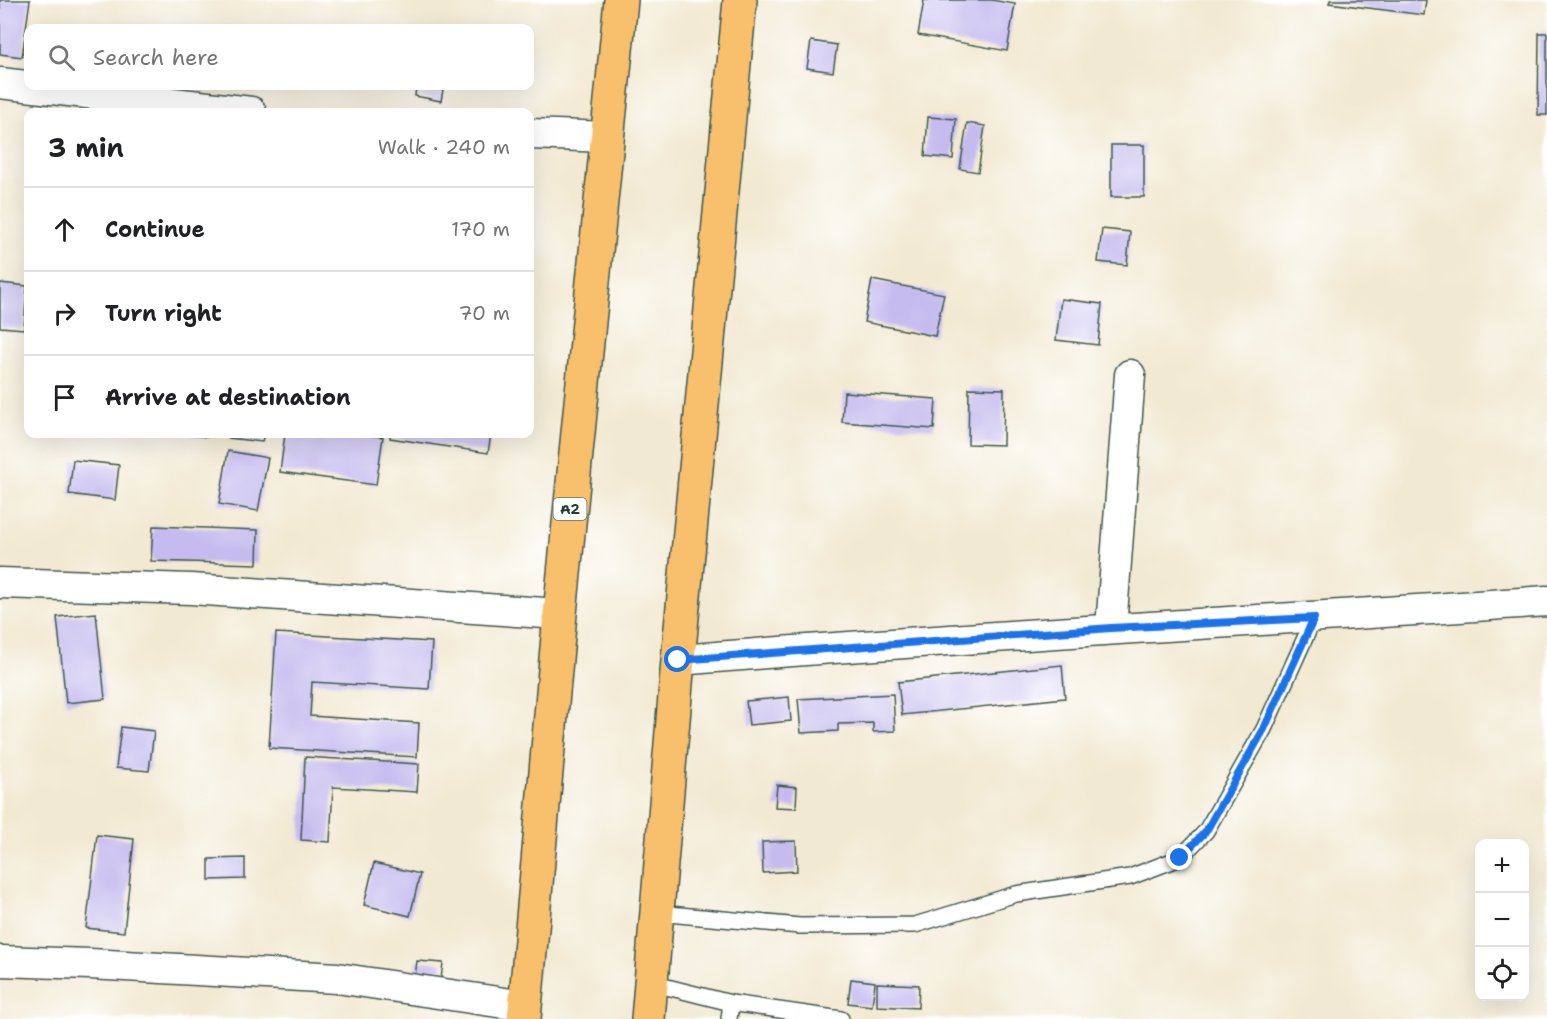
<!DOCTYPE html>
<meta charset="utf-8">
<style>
body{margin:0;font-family:"Shantell Sans",sans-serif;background:#f6f6f6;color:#202124}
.controls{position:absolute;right:18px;bottom:18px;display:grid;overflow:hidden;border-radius:12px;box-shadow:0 6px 24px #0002}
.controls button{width:54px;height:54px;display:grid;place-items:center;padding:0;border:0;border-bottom:2px solid #e0e0e0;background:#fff;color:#202124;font:30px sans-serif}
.stop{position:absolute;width:18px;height:18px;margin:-14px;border:4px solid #1a73e8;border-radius:50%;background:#fff}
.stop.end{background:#1a73e8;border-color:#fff;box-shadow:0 2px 6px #0008}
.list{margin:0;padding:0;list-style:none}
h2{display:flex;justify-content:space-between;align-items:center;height:78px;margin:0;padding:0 24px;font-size:26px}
h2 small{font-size:20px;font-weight:400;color:#757577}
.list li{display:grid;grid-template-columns:39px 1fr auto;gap:18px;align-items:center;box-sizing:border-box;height:84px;padding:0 24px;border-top:2px solid #e0e0e0}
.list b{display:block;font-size:22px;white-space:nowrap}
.list em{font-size:20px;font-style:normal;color:#757577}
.icon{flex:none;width:33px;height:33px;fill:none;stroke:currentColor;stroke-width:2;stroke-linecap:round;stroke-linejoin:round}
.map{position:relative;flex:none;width:1547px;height:1019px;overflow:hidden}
.search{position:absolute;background:#fff;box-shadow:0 6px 24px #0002;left:24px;top:24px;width:510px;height:66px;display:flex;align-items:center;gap:15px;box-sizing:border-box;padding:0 21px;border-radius:12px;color:#757577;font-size:22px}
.panel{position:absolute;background:#fff;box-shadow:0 6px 24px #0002;left:24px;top:108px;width:510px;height:330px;border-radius:12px}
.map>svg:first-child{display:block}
.building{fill:#c5bbef}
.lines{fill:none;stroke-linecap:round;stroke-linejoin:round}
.lane-casing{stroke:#3f574c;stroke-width:18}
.street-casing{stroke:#3f574c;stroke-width:33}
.highway-casing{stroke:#3f574c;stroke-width:36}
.lane{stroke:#fff;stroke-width:15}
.street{stroke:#fff;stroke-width:30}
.highway{stroke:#f8bf6c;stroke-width:33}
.route{stroke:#1a73e8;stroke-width:8}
.labels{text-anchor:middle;stroke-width:5;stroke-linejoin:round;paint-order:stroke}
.shield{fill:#fff;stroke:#627771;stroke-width:1.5}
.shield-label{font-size:14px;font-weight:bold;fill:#1f3d34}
</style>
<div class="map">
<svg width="1547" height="1019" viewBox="0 0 1547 1019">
<rect width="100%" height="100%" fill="#fff"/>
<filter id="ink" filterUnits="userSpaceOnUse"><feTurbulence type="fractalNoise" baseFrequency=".0167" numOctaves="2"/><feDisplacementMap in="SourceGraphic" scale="12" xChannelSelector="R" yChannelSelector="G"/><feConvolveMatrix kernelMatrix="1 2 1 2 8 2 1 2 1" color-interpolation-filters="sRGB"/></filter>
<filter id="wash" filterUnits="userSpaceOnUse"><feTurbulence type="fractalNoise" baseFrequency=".008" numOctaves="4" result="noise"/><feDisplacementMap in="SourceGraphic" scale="24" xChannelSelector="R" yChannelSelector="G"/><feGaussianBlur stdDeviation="1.35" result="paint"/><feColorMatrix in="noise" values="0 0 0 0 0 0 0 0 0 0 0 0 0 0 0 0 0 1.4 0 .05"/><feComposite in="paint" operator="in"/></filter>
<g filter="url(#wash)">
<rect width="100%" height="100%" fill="#f2e9d2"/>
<g id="blocks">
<path class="building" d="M0 0H30L22 57 0 54Z
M924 0H991L1015 4 1007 51 918 35Z
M1330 0H1426L1424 15 1329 3Z
M1539 33H1547V115H1538Z
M811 41 837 45 833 72 807 68Z
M416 86 443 90 441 101 415 96Z
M928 117 956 119 953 159 925 156Z
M967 123 985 126 978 172 960 169Z
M1111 145H1144V197H1111Z
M1102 229 1130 232 1127 265 1098 262Z
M872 280 944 294 935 336 864 322Z
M0 283 27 286 24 329 0 327Z
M1061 299 1102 304 1098 345 1056 340Z
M969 388 1004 389 1003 445 968 444Z
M844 392 936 399 934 429 842 422Z
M189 434H208V437L189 435Z
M230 434H264L262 442 229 438Z
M285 434H358L383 437 376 485 280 472Z
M390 434H491L488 453 390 438Z
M228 451 268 458 258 511 219 504Z
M73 460 119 465 115 500 69 494Z
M153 526 258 530 257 564 151 561Z
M96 613 105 699 66 703 57 617Z
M276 633 432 642 429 689 312 682 310 716 419 723 417 757 269 748Z
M1062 665 1065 698 902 715 898 682Z
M893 694 895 731 873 732V723L838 724V731L801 733 798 699Z
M789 697 791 721 749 725 746 701Z
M121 727 154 731 149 771 116 768Z
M305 757 419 764 417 792 333 787 330 842 301 840Z
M777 785 797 787 796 808 775 807Z
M97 835 134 839 124 932 86 928Z
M796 841 797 871 763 873 762 842Z
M245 858V879L209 880V859Z
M374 863 420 874 410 916 364 905Z
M417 961 443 963 441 979 415 977Z
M851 979 875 982 872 1006 848 1003Z
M877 983 919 985 918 1008 877 1006Z"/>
</g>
</g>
<g filter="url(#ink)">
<use href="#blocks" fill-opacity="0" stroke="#3f574c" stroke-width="1.5"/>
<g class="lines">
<g class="lane-casing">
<path id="lane" d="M657 913 800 926 915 925 1016 894 1130 877 1180 858 1206 831 1264 729 1314 618
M651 983 731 1003 841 1019
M729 1019 731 1003"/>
</g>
<g class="street-casing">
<path id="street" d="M0 83 251 112
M530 134 607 137
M0 583 191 589 560 614
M1111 628 1130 375
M678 660C967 636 1257 622 1547 601
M0 961 90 964 337 978 525 1006"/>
</g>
<g class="highway-casing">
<path id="highway" d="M524 1019 560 614 621 0
M648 1019 678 660 740 0"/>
</g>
<use href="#lane" class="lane"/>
<use href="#street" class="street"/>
<use href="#highway" class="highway"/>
</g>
</g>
<g class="lines" filter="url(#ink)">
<path class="route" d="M678 660 1111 628 1314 618 1264 729 1206 831 1180 858"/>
</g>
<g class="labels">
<rect class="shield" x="553.5" y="498" width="33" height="22" rx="4.5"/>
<g class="shield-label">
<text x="570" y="514">A2</text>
</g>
</g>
</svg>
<div class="controls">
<button>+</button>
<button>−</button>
<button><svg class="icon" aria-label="locate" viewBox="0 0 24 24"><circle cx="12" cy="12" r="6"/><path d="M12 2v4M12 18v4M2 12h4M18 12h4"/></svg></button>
</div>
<div class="stop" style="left:678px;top:660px"></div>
<div class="stop end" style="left:1180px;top:858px"></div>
<div class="search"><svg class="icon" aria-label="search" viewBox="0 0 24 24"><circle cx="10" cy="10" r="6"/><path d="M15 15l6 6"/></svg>Search here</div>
<section class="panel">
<h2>3 min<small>Walk · 240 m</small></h2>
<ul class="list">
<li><svg class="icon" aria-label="ahead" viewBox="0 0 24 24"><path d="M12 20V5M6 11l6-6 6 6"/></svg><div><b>Continue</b></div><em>170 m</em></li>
<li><svg class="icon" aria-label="right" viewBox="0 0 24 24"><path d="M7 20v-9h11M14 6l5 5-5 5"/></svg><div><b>Turn right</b></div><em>70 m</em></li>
<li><svg class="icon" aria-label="arrive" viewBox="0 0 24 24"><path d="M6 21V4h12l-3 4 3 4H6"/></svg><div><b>Arrive at destination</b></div></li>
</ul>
</section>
</div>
